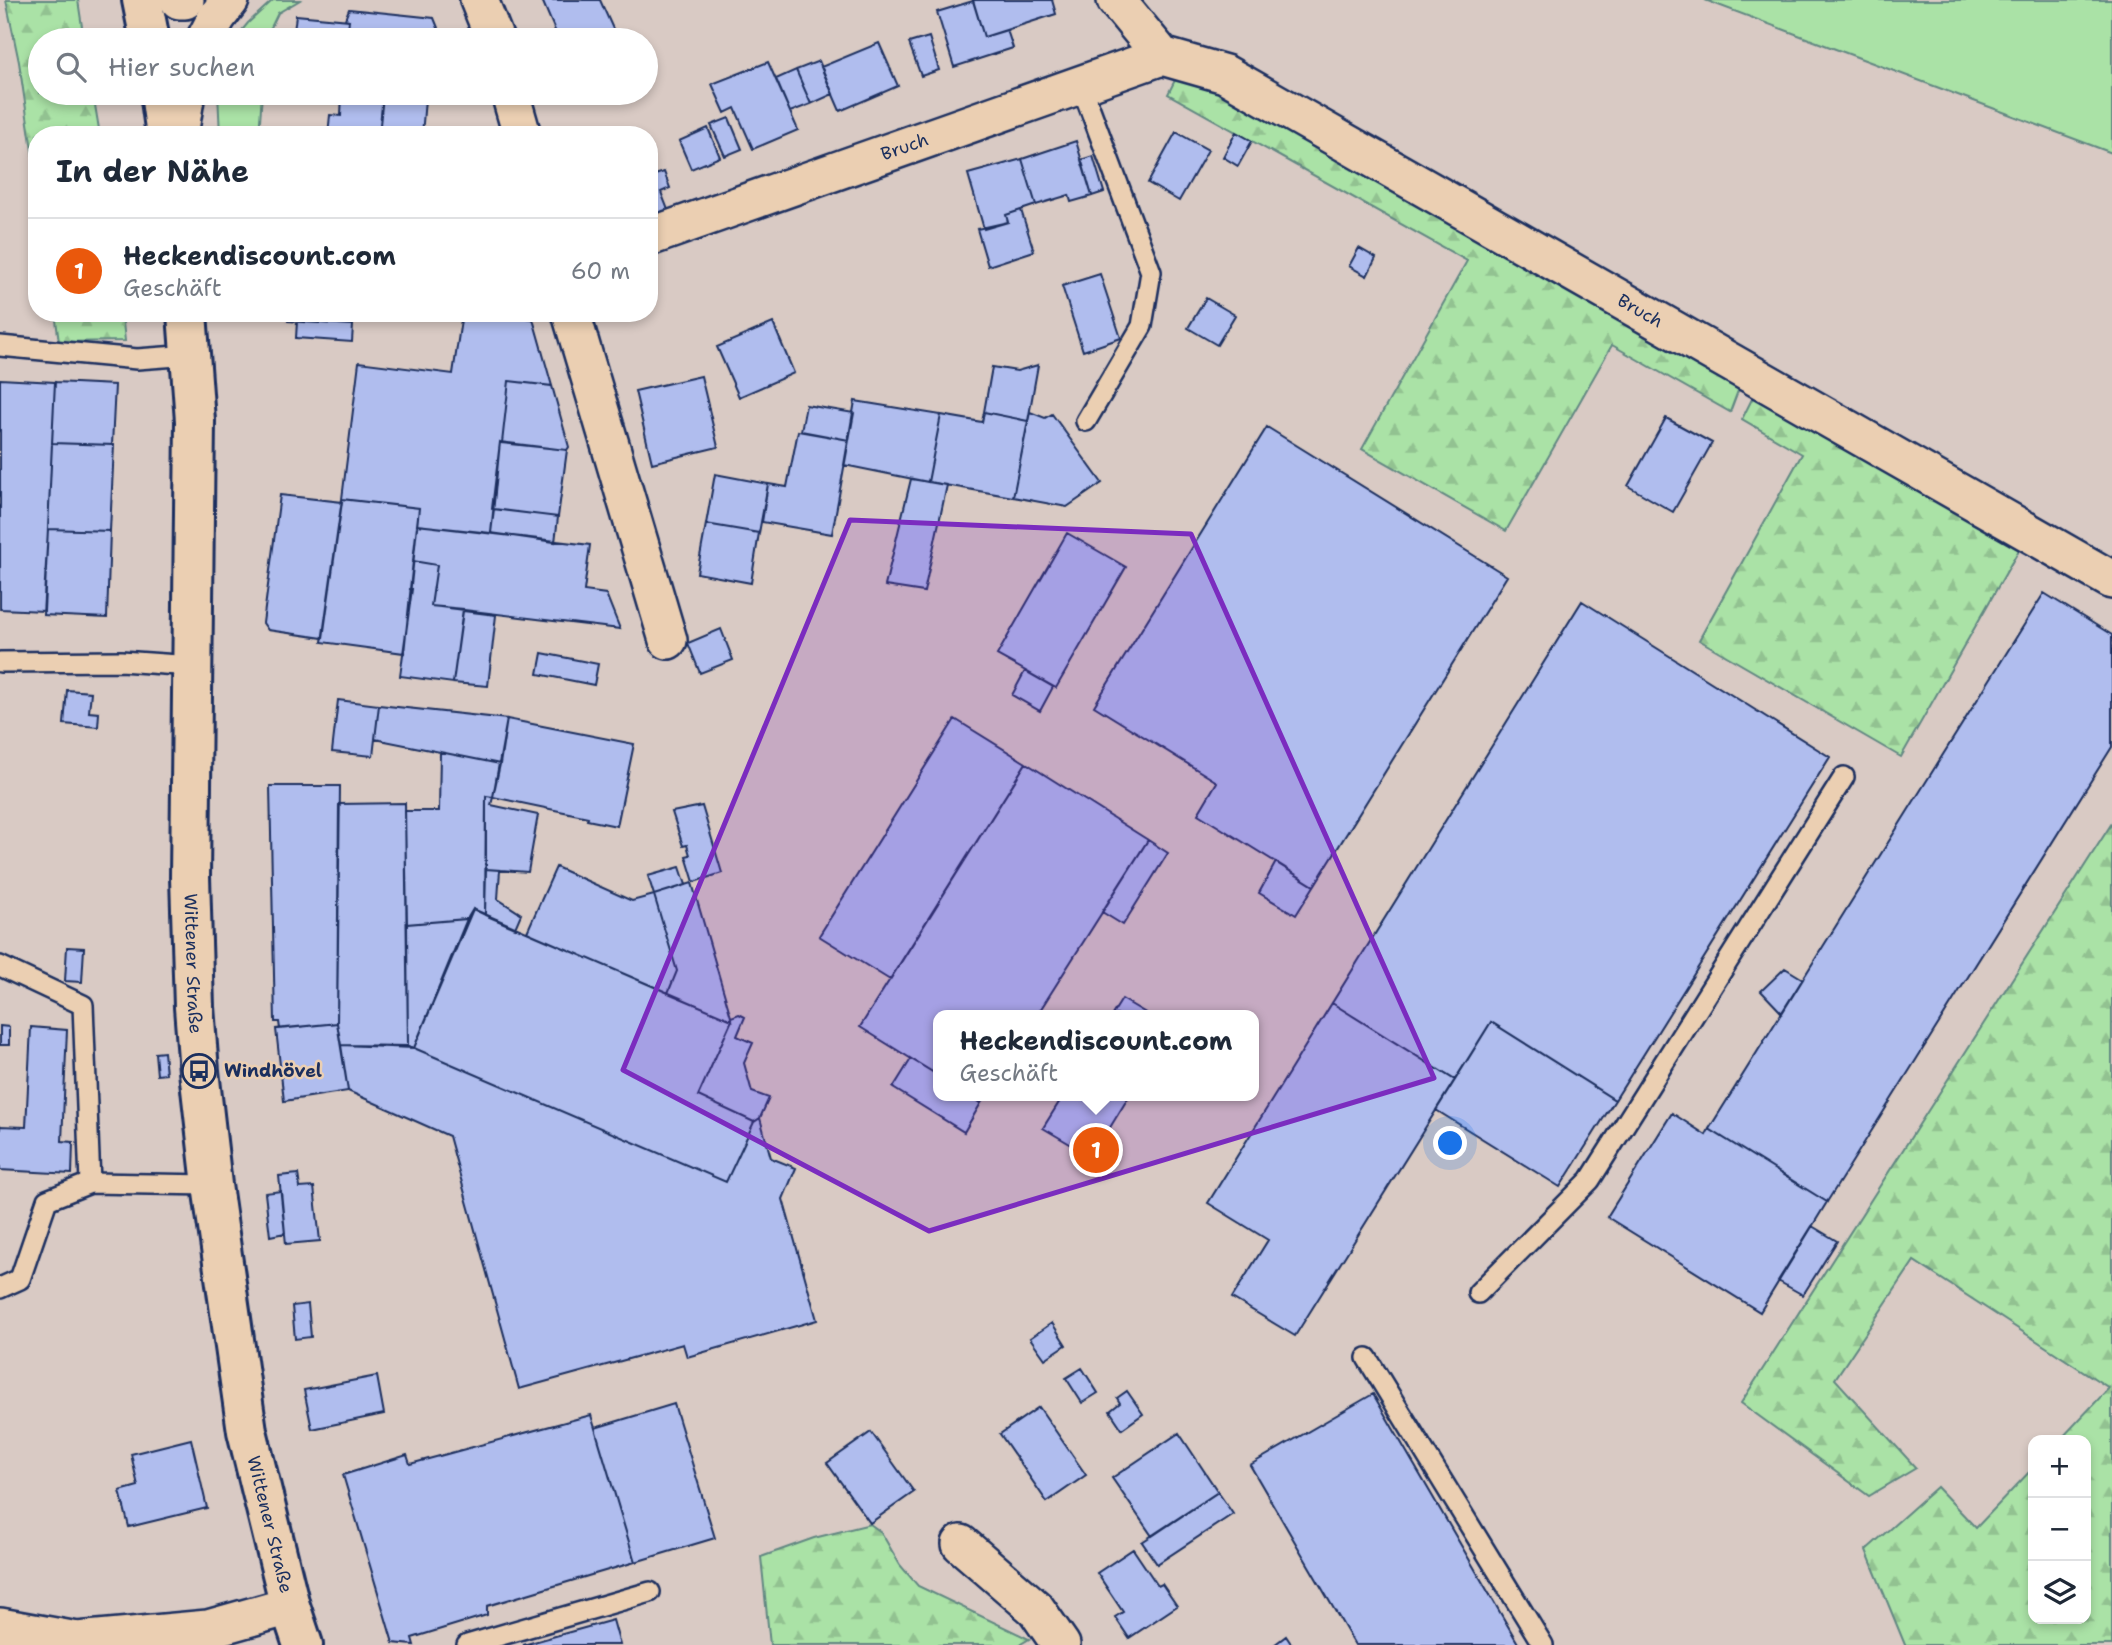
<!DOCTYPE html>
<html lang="de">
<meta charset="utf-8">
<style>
body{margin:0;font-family:"Shantell Sans",sans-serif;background:#f2f2f3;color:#1f2937}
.controls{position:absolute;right:21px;bottom:21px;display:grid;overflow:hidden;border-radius:14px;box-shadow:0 4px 10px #0003}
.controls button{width:63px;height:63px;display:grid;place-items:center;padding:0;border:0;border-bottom:2px solid #e0e1e3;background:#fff;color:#1f2937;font:35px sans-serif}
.you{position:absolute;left:1451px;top:1144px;width:24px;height:24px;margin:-18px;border:5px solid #fff;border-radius:50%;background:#1a73e8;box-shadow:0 0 0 10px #1a73e833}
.badge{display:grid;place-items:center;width:46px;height:46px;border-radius:50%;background:#ea580c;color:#fff;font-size:23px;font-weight:700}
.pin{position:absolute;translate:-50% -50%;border:4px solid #fff;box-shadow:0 2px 7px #0006}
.popup{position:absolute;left:933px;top:1010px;width:326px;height:91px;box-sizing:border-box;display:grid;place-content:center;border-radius:14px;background:#fff;filter:drop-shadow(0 2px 5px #0005);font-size:23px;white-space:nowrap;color:#747a83}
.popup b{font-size:26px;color:#1f2937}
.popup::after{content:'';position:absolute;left:50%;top:100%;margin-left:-14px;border:14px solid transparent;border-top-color:#fff}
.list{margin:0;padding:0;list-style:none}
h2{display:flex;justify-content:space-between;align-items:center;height:91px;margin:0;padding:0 28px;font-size:30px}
h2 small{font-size:23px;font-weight:400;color:#747a83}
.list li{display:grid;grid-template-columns:46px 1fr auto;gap:21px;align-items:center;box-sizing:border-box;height:105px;padding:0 28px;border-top:2px solid #e0e1e3}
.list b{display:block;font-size:26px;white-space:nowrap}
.list p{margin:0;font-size:23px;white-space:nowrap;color:#747a83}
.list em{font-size:23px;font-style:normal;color:#747a83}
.icon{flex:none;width:38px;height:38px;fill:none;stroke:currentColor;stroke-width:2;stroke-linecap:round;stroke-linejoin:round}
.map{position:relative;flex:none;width:2112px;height:1645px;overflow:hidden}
.search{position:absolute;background:#fff;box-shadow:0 4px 10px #0003;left:28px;top:28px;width:630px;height:77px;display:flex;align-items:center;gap:18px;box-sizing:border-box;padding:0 24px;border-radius:38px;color:#747a83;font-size:26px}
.panel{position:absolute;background:#fff;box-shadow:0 4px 10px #0003;left:28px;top:126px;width:630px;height:196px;border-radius:28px}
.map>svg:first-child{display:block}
.grass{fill:#aae2a6;stroke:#628882;stroke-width:2}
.forest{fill:url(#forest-firs);stroke:#628882;stroke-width:2}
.building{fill:#b0bdee;stroke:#1b2f5e;stroke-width:2}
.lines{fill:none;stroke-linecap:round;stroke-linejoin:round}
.service-casing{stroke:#1b2f5e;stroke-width:24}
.minor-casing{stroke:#1b2f5e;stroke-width:42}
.secondary-casing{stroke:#1b2f5e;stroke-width:44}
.service{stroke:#ebcfb2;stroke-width:19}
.minor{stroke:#ebcfb2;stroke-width:37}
.secondary{stroke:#ebcfb2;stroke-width:38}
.marked{fill:#7b2cbf;fill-opacity:0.2;stroke:#7b2cbf;stroke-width:5;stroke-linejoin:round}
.labels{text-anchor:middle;stroke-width:5;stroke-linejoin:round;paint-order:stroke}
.street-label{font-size:18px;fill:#1b2f5e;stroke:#ebcfb2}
.poi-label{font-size:18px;font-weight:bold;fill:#1b2f5e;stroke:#ebcfb2;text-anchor:start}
</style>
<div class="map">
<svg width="2112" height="1645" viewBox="0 0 2112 1645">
<defs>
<pattern id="forest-firs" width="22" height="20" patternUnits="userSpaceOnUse" patternTransform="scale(1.75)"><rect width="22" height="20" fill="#aae2a6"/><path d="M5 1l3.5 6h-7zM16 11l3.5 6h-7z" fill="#92c291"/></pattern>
</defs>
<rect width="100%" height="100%" fill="#d9cac4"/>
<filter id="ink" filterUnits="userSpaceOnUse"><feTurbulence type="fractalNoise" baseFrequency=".0143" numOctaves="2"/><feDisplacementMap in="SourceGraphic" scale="14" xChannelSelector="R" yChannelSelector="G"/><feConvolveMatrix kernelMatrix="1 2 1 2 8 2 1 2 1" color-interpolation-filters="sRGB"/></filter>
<g filter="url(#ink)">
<path class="grass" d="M273 0H300L278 13 265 40H234L248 23Z
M1705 0H2112V153Z
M218 93H262L259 135H220Z"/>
<path class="forest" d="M6 0H78L84 40H40V93H93L100 135H37V184L19 62Z
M1188 69 1741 376 1739 388 1730 412 1612 345 1506 531 1362 449 1467 261 1168 94 1179 72Z
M55 313H122L125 341 59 342Z
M1758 387 2024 541 1901 757 1699 640 1802 454 1742 419Z
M2112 823V1645H1905L1866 1550 1937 1487 1976 1528 2033 1468V1619H2086V1440H2060L2109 1388 1914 1261 1835 1379 1916 1468 1869 1496 1741 1403Z
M870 1524 881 1532 900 1565 918 1586 1029 1639 1019 1645H770L761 1557 814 1538Z"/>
<path class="building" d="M542 0H600L618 40H559Z
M1052 0 1056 14 984 37 973 0Z
M973 1 984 37 1007 30 1013 48 954 67 937 12Z
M349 9 434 18 443 40H347L349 20 345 19Z
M296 15 349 20 347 40H293Z
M929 37 939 70 921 76 909 43Z
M879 43 898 86 840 111 821 67Z
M819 61 833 94 811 104 796 70Z
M768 62 798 130 753 149 735 108 725 113 712 84Z
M796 70 811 104 790 112 776 79Z
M342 93 383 95 379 135H328L330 115 341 116Z
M393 93H409L408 97 425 99 422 135H379L383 95 393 96Z
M729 118 742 149 725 156 711 125Z
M708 128 720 157 691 169 679 141Z
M1176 132 1208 150 1179 201 1148 183Z
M1236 132 1252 141 1238 166 1223 157Z
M1076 141 1092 196 1071 202 1069 195 1036 205 1022 159Z
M1093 156 1104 192 1092 196 1081 160Z
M1022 159 1036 205 1006 215 1008 222 984 229 968 174Z
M649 160 655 175 664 172 670 188 661 192 668 210 649 217Z
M1021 210 1034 251 988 266 977 229 1008 222 1006 215Z
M1359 248 1376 258 1367 276 1349 266Z
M1100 274 1121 338 1083 351 1062 286Z
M1206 298 1235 315 1217 345 1188 328Z
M289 313H354L353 325 288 321Z
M462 313H492L533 319 552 386 509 381 502 443 500 442 491 533 417 525 419 508 342 499 359 362 453 374Z
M297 321 353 325 352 342 296 338Z
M773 323 794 373 739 397 717 347Z
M1038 365 1028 421 984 412 992 367 1017 371Z
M701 376 718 447 652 463 635 391Z
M0 379 55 382 44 611 0 609Z
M509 381 552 386 569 447 567 450 502 443Z
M55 382 115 385 112 445 52 443Z
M855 401 941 415 928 482 844 465Z
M806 405 854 413 849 440 801 431Z
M984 412 1028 421 1013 497 928 482 941 415 982 422Z
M1030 412 1045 418 1052 414 1102 483 1067 507 1013 497Z
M1666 418 1712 443 1673 512 1628 486Z
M1267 427 1507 576 1314 886 1198 814 1217 782 1094 706Z
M798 431 849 440 832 534 762 522 768 484 787 487Z
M500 442 567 450 558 517 492 509Z
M52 443 114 445 110 531 48 529Z
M715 474 768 484 759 533 706 524Z
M911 479 947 485 924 592 885 586Z
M280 495 342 502 323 638 268 630 263 623Z
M342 499 419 508 404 653 322 642Z
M494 509 558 517 555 542 491 533Z
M706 524 759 533 751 583 697 573Z
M417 525 590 545 584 591 606 594 620 629 431 606 437 565 413 561Z
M48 529 110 531 107 618 43 615Z
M1067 533 1126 567 1056 688 997 655Z
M413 561 437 565 431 606 463 609 453 683 400 676 412 589H410Z
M2044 593 2112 635V747L1827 1202 1709 1129Z
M1582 601 1830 757 1615 1100 1491 1022 1455 1080 1332 1003Z
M463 611 496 615 488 686 453 683Z
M721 629 733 660 700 673 688 643Z
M542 653 598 664 594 685 538 674Z
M1025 671 1053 687 1040 711 1012 695Z
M67 690 91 692 89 712 99 713 98 727 64 724Z
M338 700 379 705 373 756 332 752Z
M379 705 507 719 500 764 375 739Z
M507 719 634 744 617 826 587 820 588 817 493 797Z
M955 719 1026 763 890 980 819 936Z
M440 752 500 764 493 797 486 796 485 915 473 909 467 919 407 924 405 811H439Z
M1026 763 1148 840 1037 1015H939V1076L860 1027Z
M270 786H340L337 1023 280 1029 279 1022H275Z
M486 796 493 797 491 805 538 815 528 872 486 869Z
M405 803 408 1046 341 1045 337 1023 339 804Z
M702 806 722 873 694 882 686 856 690 855 687 845 683 846 672 812Z
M1148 840 1168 853 1123 925 1102 912Z
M1276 862 1314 886 1296 915 1259 893Z
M556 867 632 901 654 895 677 971 668 993 527 932Z
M680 867 686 885 654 895 648 876Z
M486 869 500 870 498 899 521 914 515 928 485 915Z
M692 883 731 1017 732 1020 668 993 677 971 654 895Z
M473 909 732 1020 698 1096 754 1122 726 1182 414 1048Z
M467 919 414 1048 408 1046 407 924Z
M67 947 84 948 82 982 65 981Z
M1785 968 1803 979 1782 1013 1761 991Z
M1122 999 1149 1015H1112Z
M1332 1003 1455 1080 1295 1336 1232 1298 1268 1240 1208 1203Z
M739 1014 745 1017 737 1036 753 1043 744 1063 752 1092 769 1098 760 1118 754 1122 698 1096 732 1020 731 1017Z
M1491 1022 1615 1100 1560 1187 1436 1110Z
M337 1023 348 1091 284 1101 276 1029Z
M0 1026 9 1027V1045H0Z
M31 1027 67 1030 62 1141 73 1142 72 1174 0 1170V1126L26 1127Z
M341 1045 414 1048 726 1182 754 1122 760 1118 771 1158 796 1168 783 1199 817 1320 687 1357 683 1344 519 1389 449 1136 348 1091Z
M164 1052 166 1074 157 1075 155 1053Z
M911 1059 939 1076V1096H970L981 1103 964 1132 893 1088Z
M970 1096H986L981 1103Z
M1063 1096H1123L1128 1098 1092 1157 1043 1128Z
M1672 1113 1706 1135 1709 1129 1827 1202 1760 1312 1607 1217Z
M298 1174 300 1188 314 1187 320 1241 286 1244 279 1176Z
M281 1191 285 1233 270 1236 265 1193Z
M1812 1226 1837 1241 1803 1295 1778 1281Z
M308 1304 311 1337 295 1339 292 1306Z
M1052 1323 1066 1345 1045 1359 1030 1338Z
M1082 1368 1098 1393 1082 1403 1066 1378Z
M377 1376 384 1414 312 1429 304 1390Z
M1127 1391 1143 1414 1122 1429 1110 1411 1120 1403 1117 1398Z
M1373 1394 1519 1645H1355L1250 1465Z
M674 1404 715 1538 635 1562 595 1428Z
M1039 1407 1086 1475 1047 1502 1000 1434Z
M591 1415 635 1562 487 1606V1615L412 1638 414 1645 393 1643 343 1475 407 1455 410 1464Z
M871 1432 914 1492 870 1523 827 1463Z
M1179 1433 1218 1492 1152 1536 1112 1478Z
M191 1439 207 1508 129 1527 120 1491 138 1486 131 1454Z
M1218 1492 1233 1514 1157 1564 1142 1542Z
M1133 1549 1158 1586 1162 1584 1177 1606 1129 1638 1115 1617 1123 1612 1097 1573Z
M613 1620 620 1645H523Z
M1286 1636 1292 1645H1274Z"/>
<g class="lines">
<g class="service-casing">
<path id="service" d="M1081 85 1151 272 1142 326 1086 421
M0 346 137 359 191 355
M0 662 121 661 192 666
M0 966 83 1005 90 1183 212 1185
M0 1288 20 1279 47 1200 90 1183
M1478 1293 1590 1180 1844 777
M1367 1358 1543 1645
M467 1645 650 1592"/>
</g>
<g class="minor-casing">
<g id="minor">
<path d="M179 0H185"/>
<path d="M479 0 495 40"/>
<path id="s1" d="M1116 0 1162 56 1225 74 2112 580"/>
<path d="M205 40 217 17 230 0"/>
<path d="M510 93 522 135"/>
<path d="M179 135 186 93"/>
<path id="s2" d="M649 237 1162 56"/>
<path d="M571 313 668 640"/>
<path d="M961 1544 1036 1609 1061 1645"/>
<path d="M0 1627 77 1641 208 1629 290 1606"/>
</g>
</g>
<g class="secondary-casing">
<g id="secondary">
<path d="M142 0 150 40"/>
<path d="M160 93 166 135"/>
<path id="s3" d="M187 313 195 421 190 877 194 1007 199 1071 212 1185 247 1431 290 1606 303 1645"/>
</g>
</g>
<use href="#service" class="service"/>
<use href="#minor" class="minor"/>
<use href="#secondary" class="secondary"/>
</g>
</g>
<path class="marked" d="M850 520 1191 534 1434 1078 929 1231 623 1070Z"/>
<defs>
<g id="bus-ring" transform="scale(1.75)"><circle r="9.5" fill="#ebcfb2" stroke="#1b2f5e" stroke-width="1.5"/><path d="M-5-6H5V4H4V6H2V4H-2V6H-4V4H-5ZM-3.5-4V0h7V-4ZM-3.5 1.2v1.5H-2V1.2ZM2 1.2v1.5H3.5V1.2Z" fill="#1b2f5e"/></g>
</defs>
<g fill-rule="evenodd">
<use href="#bus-ring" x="199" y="1071"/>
</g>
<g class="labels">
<g class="street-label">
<text dy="6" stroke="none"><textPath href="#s2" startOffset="271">Bruch</textPath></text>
<text dy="6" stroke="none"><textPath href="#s1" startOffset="616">Bruch</textPath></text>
<text dy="6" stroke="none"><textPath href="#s3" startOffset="651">Wittener Straße</textPath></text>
<text dy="6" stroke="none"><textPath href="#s3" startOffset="1218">Wittener Straße</textPath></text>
</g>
<g class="poi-label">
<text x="224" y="1077">Windhövel</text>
</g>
</g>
</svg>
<div class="controls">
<button>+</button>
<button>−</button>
<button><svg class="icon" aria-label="layers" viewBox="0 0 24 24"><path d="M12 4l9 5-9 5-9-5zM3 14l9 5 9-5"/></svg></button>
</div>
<div class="you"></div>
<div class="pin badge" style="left:1096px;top:1150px">1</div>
<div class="popup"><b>Heckendiscount.com</b>Geschäft</div>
<div class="search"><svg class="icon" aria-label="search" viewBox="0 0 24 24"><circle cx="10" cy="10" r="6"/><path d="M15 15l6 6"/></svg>Hier suchen</div>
<section class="panel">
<h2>In der Nähe<small></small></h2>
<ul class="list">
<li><span class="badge">1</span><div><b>Heckendiscount.com</b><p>Geschäft</p></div><em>60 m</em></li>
</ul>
</section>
</div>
